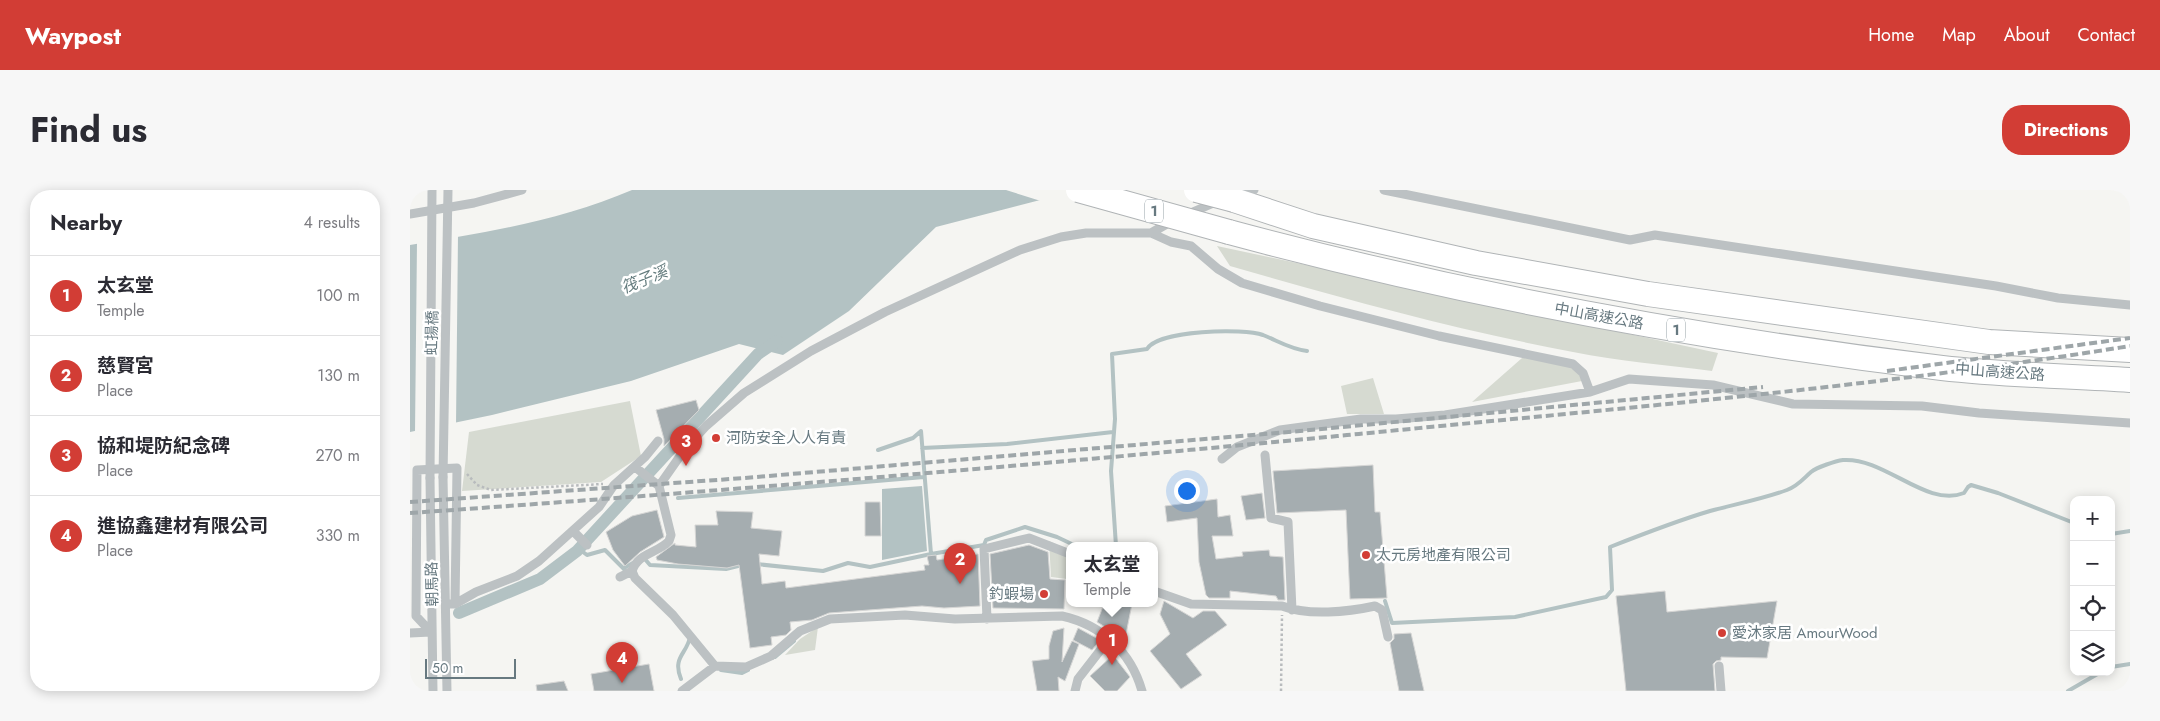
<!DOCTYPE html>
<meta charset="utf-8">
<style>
body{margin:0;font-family:Jost,"Noto Sans TC",sans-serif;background:#f7f7f7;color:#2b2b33}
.controls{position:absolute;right:15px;bottom:15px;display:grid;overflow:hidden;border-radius:10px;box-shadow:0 2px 12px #0003}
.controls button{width:45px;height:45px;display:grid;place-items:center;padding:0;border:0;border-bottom:1px solid #e1e1e2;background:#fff;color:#2b2b33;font:25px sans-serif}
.scale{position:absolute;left:15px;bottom:12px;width:91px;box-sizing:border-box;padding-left:5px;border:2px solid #677980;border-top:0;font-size:14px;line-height:18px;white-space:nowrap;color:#677980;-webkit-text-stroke:4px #fff;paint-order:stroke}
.you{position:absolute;left:776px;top:300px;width:18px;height:18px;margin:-12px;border:4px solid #fff;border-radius:50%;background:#1a73e8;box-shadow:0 0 0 8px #1a73e833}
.badge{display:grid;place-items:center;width:32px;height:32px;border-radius:50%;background:#d23d35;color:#fff;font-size:16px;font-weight:700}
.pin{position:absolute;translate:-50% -41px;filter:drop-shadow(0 1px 2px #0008)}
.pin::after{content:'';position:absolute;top:26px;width:18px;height:15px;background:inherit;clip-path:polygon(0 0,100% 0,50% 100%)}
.popup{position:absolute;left:656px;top:352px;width:92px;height:65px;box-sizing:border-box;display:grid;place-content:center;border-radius:10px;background:#fff;filter:drop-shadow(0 1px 4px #0005);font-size:16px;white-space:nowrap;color:#7c7c81}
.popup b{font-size:19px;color:#2b2b33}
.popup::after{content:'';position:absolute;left:50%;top:100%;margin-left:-10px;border:10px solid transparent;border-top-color:#fff}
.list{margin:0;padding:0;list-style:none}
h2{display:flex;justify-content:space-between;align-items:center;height:65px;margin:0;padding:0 20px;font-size:21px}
h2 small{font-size:16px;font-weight:400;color:#7c7c81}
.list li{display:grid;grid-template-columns:32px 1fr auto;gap:15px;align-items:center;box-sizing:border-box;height:80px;padding:0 20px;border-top:1px solid #e1e1e2}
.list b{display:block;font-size:19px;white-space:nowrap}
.list p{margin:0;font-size:16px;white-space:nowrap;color:#7c7c81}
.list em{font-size:16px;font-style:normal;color:#7c7c81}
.icon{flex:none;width:28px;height:28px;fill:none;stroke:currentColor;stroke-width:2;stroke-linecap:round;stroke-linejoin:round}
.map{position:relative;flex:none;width:1720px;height:501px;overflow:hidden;border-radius:20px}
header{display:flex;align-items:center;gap:30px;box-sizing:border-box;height:70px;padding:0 25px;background:#d23d35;color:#fff}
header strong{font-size:24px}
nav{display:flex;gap:28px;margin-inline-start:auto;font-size:18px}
.intro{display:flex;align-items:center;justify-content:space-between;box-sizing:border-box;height:120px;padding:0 30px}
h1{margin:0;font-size:35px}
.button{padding:12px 22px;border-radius:20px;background:#d23d35;color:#fff;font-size:18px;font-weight:700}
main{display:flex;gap:30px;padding:0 30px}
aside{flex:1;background:#fff;border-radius:20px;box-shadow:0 2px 12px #0003}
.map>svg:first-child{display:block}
.green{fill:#d6dad1}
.water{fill:#b3c2c3}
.pier{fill:#f5f5f2}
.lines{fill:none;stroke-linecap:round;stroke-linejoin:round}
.stream{stroke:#b3c2c3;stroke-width:4}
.canal{stroke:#b3c2c3;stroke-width:12}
.building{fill:#a5adb0;stroke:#d6d6d5}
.highway-casing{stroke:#b0b4b6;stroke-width:26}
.path{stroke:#b8bbbd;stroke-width:2.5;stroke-dasharray:2.5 2.5;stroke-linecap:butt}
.minor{stroke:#bcc1c3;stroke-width:9}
.highway{stroke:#fff;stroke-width:24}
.rail{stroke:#9ea6a9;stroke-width:4;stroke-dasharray:8 4;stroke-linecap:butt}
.highway-bridge-casing{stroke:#b0b4b6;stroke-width:26;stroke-linecap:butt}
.minor-bridge{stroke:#bcc1c3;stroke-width:9}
.highway-bridge{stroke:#fff;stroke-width:24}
.poi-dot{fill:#d23d35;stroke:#fff;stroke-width:2}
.labels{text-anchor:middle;stroke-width:5;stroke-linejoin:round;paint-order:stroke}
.shield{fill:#fff;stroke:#95a1a6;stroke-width:1}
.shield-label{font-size:14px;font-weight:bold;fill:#677980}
.street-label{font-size:15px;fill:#677980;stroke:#fff}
.poi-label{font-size:15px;fill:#677980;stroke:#fff;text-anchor:start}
.water-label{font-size:16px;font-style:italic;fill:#637b7d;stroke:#fff}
</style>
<header>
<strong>Waypost</strong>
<nav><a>Home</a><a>Map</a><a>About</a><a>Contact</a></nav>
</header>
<div class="intro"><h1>Find us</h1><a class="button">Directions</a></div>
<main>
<aside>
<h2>Nearby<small>4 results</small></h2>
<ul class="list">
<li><span class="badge">1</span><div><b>太玄堂</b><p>Temple</p></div><em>100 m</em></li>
<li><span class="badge">2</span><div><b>慈賢宮</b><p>Place</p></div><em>130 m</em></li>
<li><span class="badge">3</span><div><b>協和堤防紀念碑</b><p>Place</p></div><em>270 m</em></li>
<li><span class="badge">4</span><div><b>進協鑫建材有限公司</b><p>Place</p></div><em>330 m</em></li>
</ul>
</aside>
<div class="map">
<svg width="1720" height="501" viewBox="0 0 1720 501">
<rect width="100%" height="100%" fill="#f5f5f2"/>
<path class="green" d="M807 56 1308 163 1302 181C1256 175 1209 171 1163 162 1047 140 934 109 820 76Z
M1120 161 1170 180 1172 191 1062 212Z
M963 188 974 224H937L931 196Z
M220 211 231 266 191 292 52 301 59 242Z
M639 351 659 361 657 389 641 387Z
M408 437 405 460 375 465 390 449Z"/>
<path class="water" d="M222 0H669L526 37 439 121 373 165 329 154 221 191 82 225 0 242V55C75 43 152 30 222 0Z
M512 296 517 361 472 370V299Z"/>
<path class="pier" d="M596 0H672L670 2 634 12Z
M48 45 46 235 5 243 7 52Z"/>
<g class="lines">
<path class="stream" d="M512 258 597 254 703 242
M268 308 514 287
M1701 344 1720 341
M706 356 701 281 705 229 702 164 737 159C748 140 834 138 853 145 868 151 880 159 897 161
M169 359 177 365 195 360 215 380
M521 364 574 355 576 350 615 337 647 347 666 356
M234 368 240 375 316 379 332 375
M346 374 413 381 438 373 460 377 521 364 511 241 503 248 468 260
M214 378 223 373
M975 411 982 433 1105 427 1196 407 1202 400 1200 357C1233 344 1266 331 1300 321 1326 314 1353 309 1377 300 1388 296 1393 289 1401 282 1407 277 1426 271 1433 270 1475 267 1516 318 1554 303L1558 297 1561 295 1588 303 1664 333
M365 467 384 451
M1701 477 1720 474
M311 480 332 483 338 480
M271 489C262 467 277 464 280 447
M1658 501 1691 482"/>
<path class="canal" d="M49 423 130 389 167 361 348 164 367 151"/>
</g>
<path class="building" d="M286 210 289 220 254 256V249L246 220Z
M963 275 965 322H970L977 408 940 409 936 320 867 323 863 281Z
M852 303 855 328 836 330 831 306Z
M807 309 808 327 820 325 823 346H802L806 369 833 366 832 362 859 360 860 366 873 367 875 410H868L866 406 820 401V408H799L796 405 789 372 787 328 757 332 755 316Z
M455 312H470L471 346H455Z
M247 320 254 347 230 362 215 376 203 360 196 342 222 326Z
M306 321 343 322 341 338 372 341 369 366 349 364 352 394 375 391 376 398 515 380 514 375H519L517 366 526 365 527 370 568 364 570 416 534 418 512 416 419 423 402 430 380 432 381 440 376 445 361 447 362 455 340 458 329 375 317 378 268 374 247 370 246 367 265 353V355L286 357 285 335H308Z
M619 355 638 362 640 389 655 390 654 419 583 418 580 364Z
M1255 401 1257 422 1367 411 1357 468 1311 467V470L1306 471 1303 474 1305 501H1216L1206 406Z
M754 411 783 428 793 421H805L817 435 776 464 792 485 771 499 740 461 760 444 750 424Z
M694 414H722L715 449 687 432Z
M654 438 652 472 662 451 669 454 655 491 648 487 649 501H627L622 471 639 469V456L643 441Z
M668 438 690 450 682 460 663 450Z
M1001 443 1014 501H989L980 453 984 449V444Z
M703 465 720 487 707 501H695L680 486Z
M239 474 244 501H184L181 484Z
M154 491 158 501H127L126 495Z"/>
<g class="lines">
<g class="highway-casing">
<path id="highway" d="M824 10 903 36 1066 73 1238 104 1579 152 1720 160
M819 42C1053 105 1292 149 1532 178 1594 185 1658 186 1720 190"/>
</g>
<path class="path" d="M57 284 67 295 81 300 193 294
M871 501 872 425"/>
<path class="minor" d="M974 0 1220 50 1245 45 1586 96 1648 108 1720 115
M828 5 844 0
M0 24 64 13 112 0
M776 25 808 11
M741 43 762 31
M855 265 861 328 878 332 882 420
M812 269 827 257 870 240 951 229H986L1035 225 1180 202 1219 189 1303 195 1383 214 1512 216 1569 223 1720 233
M225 277 249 296
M33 287 37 501
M20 288 23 501
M249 296 275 259 296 236 334 203 401 161 475 122 610 60 651 47 676 43H741L761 52 781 56 808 79 832 93 910 116 1029 146 1163 174 1173 183 1180 202
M249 296 261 345 259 351C248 363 228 363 222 381L225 388 263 425 305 476
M163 341 177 355
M210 387 222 381
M744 401 781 414 872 416C898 426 938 422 965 416L972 420 978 447
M45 414 66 402 107 386 129 371 189 317 204 295 235 267 248 251
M577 429 574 359 619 348 660 364
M21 442 6 426 7 280 47 278 45 414H36
M0 443 21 442
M1309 476 1311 501
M272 501 305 476 336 477 361 466 390 441 420 429 495 425 545 429 652 426C692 435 721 462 732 501
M665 501 668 489 699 449"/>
<use href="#highway" class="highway"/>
<path class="rail" d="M1477 181 1720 148
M0 312 334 288 890 241 1353 197
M0 323C344 299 687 270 1030 236 1260 214 1491 193 1720 156"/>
<g class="highway-bridge-casing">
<path id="highway-bridge" d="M668 0 819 42
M786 0 824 10"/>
</g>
<path class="minor-bridge" d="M33 287 38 0
M20 288 22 0"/>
<use href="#highway-bridge" class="highway-bridge"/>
</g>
<g class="poi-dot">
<circle cx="306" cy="248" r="5"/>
<circle cx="956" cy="365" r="5"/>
<circle cx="634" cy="404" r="5"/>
<circle cx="1312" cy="443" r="5"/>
</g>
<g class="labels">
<g class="shield">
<rect x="735" y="9.5" width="18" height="23" rx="4"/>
<rect x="1257" y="128.5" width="18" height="23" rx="4"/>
</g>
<g class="shield-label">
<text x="744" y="26">1</text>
<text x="1266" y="145">1</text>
</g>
<g class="street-label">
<text transform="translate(1189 126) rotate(10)" y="5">中山高速公路</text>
<text transform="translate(22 143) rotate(-89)" y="5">虹揚橋</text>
<text transform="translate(1590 182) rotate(4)" y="5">中山高速公路</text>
<text transform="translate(22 394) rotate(-91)" y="5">朝馬路</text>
</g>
<g class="poi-label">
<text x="316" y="253">河防安全人人有責</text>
<text x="966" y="370">太元房地產有限公司</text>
<text x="624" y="409" text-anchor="end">釣蝦場</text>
<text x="1322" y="448">愛沐家居 AmourWood</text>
</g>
<g class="water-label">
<text transform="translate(234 89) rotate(-22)" y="6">筏子溪</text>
</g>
</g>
</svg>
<div class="controls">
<button>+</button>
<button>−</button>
<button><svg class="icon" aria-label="locate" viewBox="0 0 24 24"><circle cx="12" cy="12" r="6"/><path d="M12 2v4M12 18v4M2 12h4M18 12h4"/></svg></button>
<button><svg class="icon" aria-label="layers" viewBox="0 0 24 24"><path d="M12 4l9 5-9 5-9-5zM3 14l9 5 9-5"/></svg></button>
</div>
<div class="scale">50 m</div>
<div class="you"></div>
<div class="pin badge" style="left:702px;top:475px">1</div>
<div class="popup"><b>太玄堂</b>Temple</div>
<div class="pin badge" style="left:550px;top:394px">2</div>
<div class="pin badge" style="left:276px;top:276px">3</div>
<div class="pin badge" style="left:212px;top:493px">4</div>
</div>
</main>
